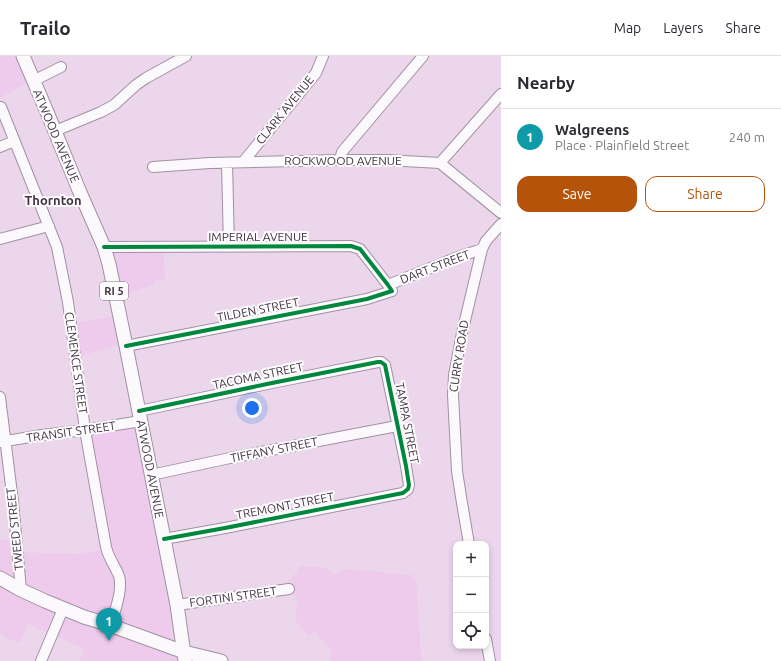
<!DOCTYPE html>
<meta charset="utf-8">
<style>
body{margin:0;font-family:Ubuntu,sans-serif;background:#f2f2f3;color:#2b2b33}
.controls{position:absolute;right:12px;bottom:12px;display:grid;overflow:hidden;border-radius:8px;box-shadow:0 2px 6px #0003}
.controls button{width:36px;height:36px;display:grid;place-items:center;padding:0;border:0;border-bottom:1px solid #e1e1e2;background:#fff;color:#2b2b33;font:20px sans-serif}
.you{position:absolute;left:252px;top:352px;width:14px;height:14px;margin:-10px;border:3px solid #fff;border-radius:50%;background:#1a73e8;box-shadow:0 0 0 6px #1a73e833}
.badge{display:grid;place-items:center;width:26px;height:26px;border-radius:50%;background:#b45309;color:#fff;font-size:13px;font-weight:700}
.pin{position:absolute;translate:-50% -33px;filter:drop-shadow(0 1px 2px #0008)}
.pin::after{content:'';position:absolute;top:21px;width:14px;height:12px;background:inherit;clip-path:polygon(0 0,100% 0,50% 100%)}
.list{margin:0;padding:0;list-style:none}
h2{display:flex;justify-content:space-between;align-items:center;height:52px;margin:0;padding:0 16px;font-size:17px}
h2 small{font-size:13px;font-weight:400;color:#7c7c81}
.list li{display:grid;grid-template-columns:26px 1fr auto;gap:12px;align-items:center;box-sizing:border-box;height:56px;padding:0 16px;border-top:1px solid #e1e1e2}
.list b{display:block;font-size:15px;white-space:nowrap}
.list p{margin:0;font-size:13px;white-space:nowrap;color:#7c7c81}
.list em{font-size:13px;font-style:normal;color:#7c7c81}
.actions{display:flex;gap:8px;padding:12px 16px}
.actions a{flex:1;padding:9px 0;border:1px solid #b45309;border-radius:12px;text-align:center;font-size:14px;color:#b45309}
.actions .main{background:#b45309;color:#fff}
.icon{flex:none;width:22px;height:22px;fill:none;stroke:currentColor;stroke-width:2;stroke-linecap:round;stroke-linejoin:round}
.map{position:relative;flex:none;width:501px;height:605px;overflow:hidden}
header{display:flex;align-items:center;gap:24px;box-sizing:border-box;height:56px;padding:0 20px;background:#fff;border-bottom:1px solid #e1e1e2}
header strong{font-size:19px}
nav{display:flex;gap:22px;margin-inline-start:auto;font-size:14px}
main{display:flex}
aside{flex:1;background:#fff}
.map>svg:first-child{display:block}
.built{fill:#eecaed}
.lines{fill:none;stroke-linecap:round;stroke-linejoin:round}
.minor-casing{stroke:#a191a1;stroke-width:12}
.major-casing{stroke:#a191a1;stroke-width:15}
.minor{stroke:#fcf9fc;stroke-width:10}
.major{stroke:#fcf9fc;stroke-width:13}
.cycleway-casing{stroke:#fdfdfd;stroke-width:6}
.cycleway{stroke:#00873e;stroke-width:4}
.labels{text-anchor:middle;stroke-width:4;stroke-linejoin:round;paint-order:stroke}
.shield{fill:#fdfdfd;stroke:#7b6f7a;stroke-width:1}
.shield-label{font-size:11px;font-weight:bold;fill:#433242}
.street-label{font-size:12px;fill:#433242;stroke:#fdfdfd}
.neighbourhood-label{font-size:13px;font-weight:bold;fill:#433242;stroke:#fdfdfd}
</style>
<header>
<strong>Trailo</strong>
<nav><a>Map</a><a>Layers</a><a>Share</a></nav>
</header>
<main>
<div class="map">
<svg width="501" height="605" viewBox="0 0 501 605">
<rect width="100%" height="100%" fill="#ecd6ec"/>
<path class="built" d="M0 0H23L32 24 0 42Z
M163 190 165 222 162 224 154 225V228L116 242 104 191Z
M118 259 123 288 76 301 72 268Z
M139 366 185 595 221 605H80L84 593 29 568 20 587 11 583V584H9L0 576V484L15 483 17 496 76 498 104 494 88 375Z
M301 510 326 512 333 518 339 517 344 513 380 516 411 519 415 522 416 523 421 599 422 605H330L332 595 315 576 308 579 296 565 297 542 285 529 297 516 298 511Z"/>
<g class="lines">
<g class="minor-casing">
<path id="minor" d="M33 25 61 11
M1 51 57 191 68 246 85 374 106 491C108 501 115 510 119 520 123 533 115 556 110 569
M55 75 101 56 114 49 136 29 146 22 186 0
M0 91 14 85
M340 104 342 96 423 0
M243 106 316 17 323 0
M227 107 229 191
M440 107 501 38
M440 107 501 157
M153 111 210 107 340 104H386L440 107
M0 183 49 170
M104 191 351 190 360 193 388 229 392 235 367 243 126 290
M388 229 458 201 482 193
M0 341 13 446 21 534
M139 355 272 327 378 306H381L385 309 406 410 409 429 408 433 403 437 225 472 164 483
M0 386 42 379 85 374 141 365
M151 419 230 402 397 370
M469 488 462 447 457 415 453 339 454 319 462 277 482 193 486 185 501 168
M177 549 289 533
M486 583 490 605
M41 605 63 553"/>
</g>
<g class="major-casing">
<path id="major" d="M23 0 47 56 79 134 104 191 109 208 126 290 177 549 185 605
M0 522 21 534 45 545 84 561 104 567 184 596 221 605"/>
</g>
<use href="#minor" class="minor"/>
<use href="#major" class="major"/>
<g class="cycleway-casing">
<path id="cycleway" d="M104 191 351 190 360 193 388 229 392 235 367 243 126 290
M139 355 272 327 378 306H381L385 309 406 410 409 429 408 433 403 437 225 472 164 483"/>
</g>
<use href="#cycleway" class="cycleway"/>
</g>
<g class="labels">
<rect class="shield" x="100" y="226" width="28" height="18" rx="3"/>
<g class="shield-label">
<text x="114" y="239">RI 5</text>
</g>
<g class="street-label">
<text transform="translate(285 54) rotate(-51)" y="4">CLARK AVENUE</text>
<text transform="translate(56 80) rotate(67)" y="4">ATWOOD AVENUE</text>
<text x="343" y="109">ROCKWOOD AVENUE</text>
<text x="258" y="185">IMPERIAL AVENUE</text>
<text transform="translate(435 211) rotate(-21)" y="4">DART STREET</text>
<text transform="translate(258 254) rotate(-11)" y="4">TILDEN STREET</text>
<text transform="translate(459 300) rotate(-81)" y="4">CURRY ROAD</text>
<text transform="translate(76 307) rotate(82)" y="4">CLEMENCE STREET</text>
<text transform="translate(258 320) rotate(-12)" y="4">TACOMA STREET</text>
<text transform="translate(407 367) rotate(79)" y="4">TAMPA STREET</text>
<text transform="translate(71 376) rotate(-8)" y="4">TRANSIT STREET</text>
<text transform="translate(274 394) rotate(-11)" y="4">TIFFANY STREET</text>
<text transform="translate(150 413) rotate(79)" y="4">ATWOOD AVENUE</text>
<text transform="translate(285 450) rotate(-11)" y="4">TREMONT STREET</text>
<text transform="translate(15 473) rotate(-96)" y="4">TWEED STREET</text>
<text transform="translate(233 541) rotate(-8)" y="4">FORTINI STREET</text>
</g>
<g class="neighbourhood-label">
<text x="53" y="149">Thornton</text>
</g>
</g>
</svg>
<div class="controls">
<button>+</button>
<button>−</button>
<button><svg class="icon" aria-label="locate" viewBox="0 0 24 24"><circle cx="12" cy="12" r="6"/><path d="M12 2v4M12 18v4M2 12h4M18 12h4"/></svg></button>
</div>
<div class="you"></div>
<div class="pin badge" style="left:109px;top:585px;background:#0f9aa8">1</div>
</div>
<aside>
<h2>Nearby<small></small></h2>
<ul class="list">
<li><span class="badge" style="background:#0f9aa8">1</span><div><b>Walgreens</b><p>Place · Plainfield Street</p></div><em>240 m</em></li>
</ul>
<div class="actions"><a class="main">Save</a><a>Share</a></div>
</aside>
</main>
